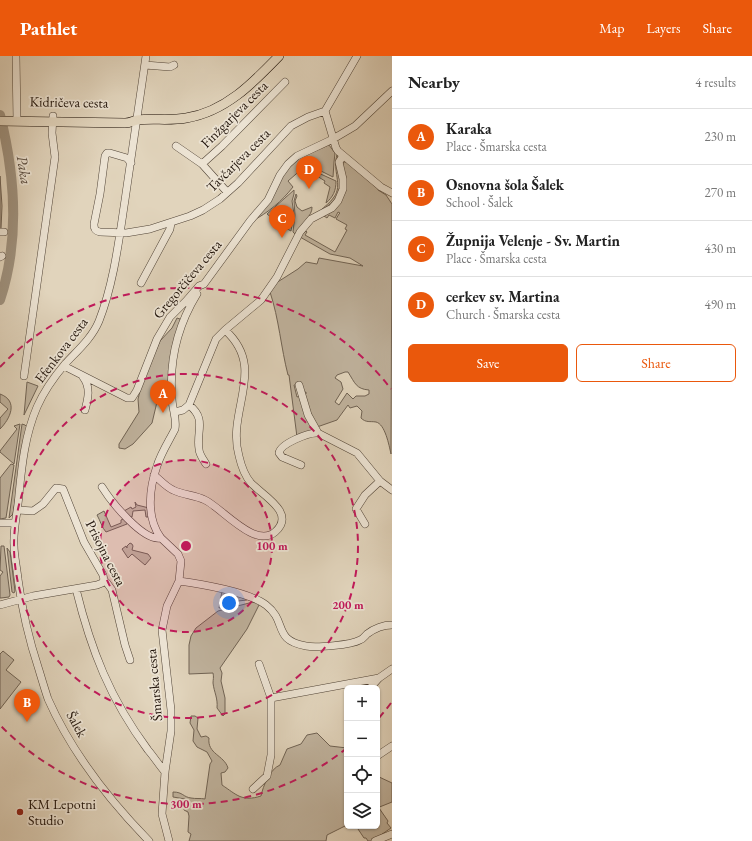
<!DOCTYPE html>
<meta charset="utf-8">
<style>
body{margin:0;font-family:"EB Garamond",serif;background:#f6f6f6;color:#222}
.controls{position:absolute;right:12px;bottom:12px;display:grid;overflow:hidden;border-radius:6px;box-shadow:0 1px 3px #0004}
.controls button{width:36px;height:36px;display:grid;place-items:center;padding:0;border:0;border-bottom:1px solid #e0e0e0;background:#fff;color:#222;font:20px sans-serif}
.you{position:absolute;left:229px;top:547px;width:14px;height:14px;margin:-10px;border:3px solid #fff;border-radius:50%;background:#1a73e8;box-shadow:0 0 0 6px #1a73e833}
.badge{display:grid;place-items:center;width:26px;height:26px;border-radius:50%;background:#ea580c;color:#fff;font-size:13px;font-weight:700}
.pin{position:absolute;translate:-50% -33px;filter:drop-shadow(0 1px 2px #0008)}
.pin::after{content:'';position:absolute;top:21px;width:14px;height:12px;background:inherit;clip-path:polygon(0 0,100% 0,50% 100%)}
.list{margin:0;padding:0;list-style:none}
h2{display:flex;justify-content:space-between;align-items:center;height:52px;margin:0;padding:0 16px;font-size:17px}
h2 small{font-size:13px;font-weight:400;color:#767676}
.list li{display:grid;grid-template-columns:26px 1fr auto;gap:12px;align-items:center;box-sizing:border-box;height:56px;padding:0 16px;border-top:1px solid #e0e0e0}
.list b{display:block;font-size:15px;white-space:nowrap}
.list p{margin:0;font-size:13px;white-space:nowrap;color:#767676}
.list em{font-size:13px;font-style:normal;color:#767676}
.actions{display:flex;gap:8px;padding:12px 16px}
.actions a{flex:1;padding:9px 0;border:1px solid #ea580c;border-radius:6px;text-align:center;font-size:14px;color:#ea580c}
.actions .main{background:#ea580c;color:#fff}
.icon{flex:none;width:22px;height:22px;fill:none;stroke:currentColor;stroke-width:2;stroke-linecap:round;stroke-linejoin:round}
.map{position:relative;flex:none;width:392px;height:785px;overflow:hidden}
header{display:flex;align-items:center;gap:24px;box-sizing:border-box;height:56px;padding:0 20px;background:#ea580c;color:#fff}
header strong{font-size:19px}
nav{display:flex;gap:22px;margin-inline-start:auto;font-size:14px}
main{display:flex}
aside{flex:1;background:#fff}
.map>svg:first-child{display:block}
.green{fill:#c0b39e;stroke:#706354;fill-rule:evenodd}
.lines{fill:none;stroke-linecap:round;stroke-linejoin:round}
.river{stroke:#9f927f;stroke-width:10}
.minor-casing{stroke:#504336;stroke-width:8}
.major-casing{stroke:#20130a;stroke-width:10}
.minor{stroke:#ece3d3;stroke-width:7}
.major{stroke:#e1d4bc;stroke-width:9}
.ring{fill:none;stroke:#c2185b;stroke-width:2;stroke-dasharray:7 5}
.poi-dot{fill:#8f2418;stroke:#ece3d3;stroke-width:1.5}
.labels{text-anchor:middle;stroke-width:3.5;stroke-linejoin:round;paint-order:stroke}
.street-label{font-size:14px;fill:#20130a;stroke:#ece3d3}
.poi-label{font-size:14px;fill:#20130a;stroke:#ece3d3;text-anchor:start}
.water-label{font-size:15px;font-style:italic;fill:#594c3f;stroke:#ece3d3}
.centre{fill:#c2185b;stroke:#ece3d3;stroke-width:2}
.ring-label{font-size:12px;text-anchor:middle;font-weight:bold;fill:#c2185b;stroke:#ece3d3;stroke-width:3.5;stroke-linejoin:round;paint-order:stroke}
</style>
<header>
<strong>Pathlet</strong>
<nav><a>Map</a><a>Layers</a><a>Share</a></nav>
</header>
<main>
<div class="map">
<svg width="392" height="785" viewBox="0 0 392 785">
<rect width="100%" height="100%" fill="#e1d4bc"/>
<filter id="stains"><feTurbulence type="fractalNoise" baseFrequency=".005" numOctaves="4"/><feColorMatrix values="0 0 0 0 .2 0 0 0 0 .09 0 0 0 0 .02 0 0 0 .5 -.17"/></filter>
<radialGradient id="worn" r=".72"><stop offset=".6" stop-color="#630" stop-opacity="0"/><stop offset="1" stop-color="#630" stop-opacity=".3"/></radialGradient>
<path class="green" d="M329 89 335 97 334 106 333 121 311 110 303 112 288 125 293 131C282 145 268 157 252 165L282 120 296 103Z
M337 99C339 105 339 112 340 118 341 137 337 145 320 155 325 150 330 147 334 141 343 129 332 114 337 99Z
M343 106H346L349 108 378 133V134L386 139 392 148 391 398C389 389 385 368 376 366 370 365 366 367 361 362L362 355 357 350 350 352 348 349 337 364 317 371 302 338H306V336L302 337 300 328 294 329 297 341 300 340 314 374 297 381 289 319H288C281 292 279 263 270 236L276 227 298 213 306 206 317 208 319 202 363 210 350 202 330 198 300 181 306 175 307 176 305 179 335 196 347 174 345 173 347 169 336 163 339 158 340 157 338 156 335 162 329 159 327 162 324 160 340 147ZM345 316H348C355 327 356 333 369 334V338L365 340H356L353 343 347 337 339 349 335 346 343 333 341 326 335 322 337 319Z
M314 115 336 125C336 135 333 141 326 147L330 131 324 127 325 125 312 117Z
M0 120 2 150 1 173H0Z
M294 134V138L292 145 294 158 291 175 282 170 267 158Z
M296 138 297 140 295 145 297 151 302 155 312 151C313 159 300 170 295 178L293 176 295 159 294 145Z
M177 262 180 263 181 265 169 335 162 346H157L152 367 133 388 125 393 119 392V388L139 356 138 343 143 323 160 285 172 272Z
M27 326 38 330 24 359Z
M0 338C19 345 10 363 0 373V362L8 353 0 346Z
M20 368 14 408 0 396V395L17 373 14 370Z
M22 368 25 369 27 371 13 458 9 462Z
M11 408 14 409 6 462 0 463V422Z
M135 446 137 449 149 452V458L148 461H146L145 454 133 455 132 461H129L124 455 131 451 132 453 136 451Z
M104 455 111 471 121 467V464L125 462 128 465 127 468 106 476C102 472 100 464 97 459Z
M130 487 132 488 133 490 132 494 148 498 151 502 145 509 132 498 128 502 122 493 126 490 127 492V490Z
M1 490H4L10 539 9 541 1 542H0V520L3 516 0 514Z
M7 492 10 496 15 535 14 537 12 536Z
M222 535 245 541 247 544 238 545 237 548 219 552Z
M253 546H258L260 547 247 573 220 612 222 617 221 625 225 642V658L223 660 217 652C218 642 214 636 213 627 213 624 214 621 213 617L189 618V589L191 580 196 572 218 555Z
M3 595 14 604 6 614 21 626 0 653V598Z
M191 660H195L198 662 197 673 201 681 206 680 209 682C207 698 224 699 228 712L225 716 221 717 222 729C237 739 242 746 261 740 263 730 270 713 280 709L287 693 301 688 307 679 317 677 330 690 347 692V769L327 779 326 785H189L191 778 188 776 189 760 188 756 184 754 185 743 173 741V736C183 736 183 741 191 742 196 743 200 742 205 743L210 708 212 705 207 696 197 691 193 685 194 674 190 667Z
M377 720 392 727V746L377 752Z
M379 752 388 765 387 767 391 772 372 785H368L366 782H364L356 770H377V754Z"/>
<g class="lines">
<path class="river" d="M0 59C15 119 20 184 0 244"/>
<g class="minor-casing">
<path id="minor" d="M16 0 17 65
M146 0C139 48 132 96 125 144 119 183 114 227 99 265 92 282 78 294 65 308 54 321 44 335 37 351 25 379 22 408 19 438 18 455 13 472 14 489 14 500 17 512 18 523 22 554 29 584 39 614 42 624 45 634 48 643 71 695 109 744 149 785
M357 0 325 55 336 92 338 95 381 131 392 137
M145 9 170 11 174 9
M176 90 202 108 227 136
M131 107 127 102 110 97H107L105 100 100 138 94 168C94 173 95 175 100 176L126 177 150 173 190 160 203 154 220 143 238 127 291 70 308 61 325 55
M202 108 222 90 285 26
M0 176H4
M0 201 2 200
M141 227 170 173 171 167
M64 310 127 342H132L137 334 157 283 170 261 186 245 199 230 204 228 250 165 268 144 280 119 288 108 297 100 333 83 355 70 392 35
M24 320 55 101 52 77 53 60
M83 321C91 331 88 343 85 354
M299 329 308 359 318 377
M189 349C207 363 196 375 199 393 199 398 203 403 206 408
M175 356 183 354 189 349 216 283 225 274 261 244 277 221 300 176 311 163 332 152 338 145 343 133V123L339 106 343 100
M301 409 282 401 279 397C280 388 309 376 318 377L357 397 380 425 392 434
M154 419C160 424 166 431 173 434 183 439 195 439 205 444 222 452 255 493 275 476 297 457 262 439 251 427 245 420 241 409 239 400 226 354 268 313 225 274
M102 431C110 444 143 486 161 482L178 498 181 505 179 525 167 550 162 574 171 654V675L165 716 162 758 169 785
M18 454 33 455 43 448 56 432 63 433 84 486 103 519 104 524 107 527 112 534 125 589 130 604
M0 467H15
M365 468 356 453 365 439 380 425
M161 482C146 462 149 433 157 410 161 397 169 385 175 373 177 362 172 353 172 342 169 305 178 269 197 238
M179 525C201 528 249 536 266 549 288 566 272 584 306 590 316 592 351 589 360 584 363 583 365 580 367 578 375 572 382 569 392 569
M76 533C91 594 110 643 148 694 154 701 159 709 165 716
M0 549 33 540 97 529 102 527 104 524
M370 632 379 622 392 613
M271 642 379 622
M377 700 392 690
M253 733 267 720 271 699V642L259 608
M375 785 392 778"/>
</g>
<g class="major-casing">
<path id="major" d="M0 65 125 67C130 67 133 65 137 64 153 62 170 65 186 62 225 56 253 27 279 0"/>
</g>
<use href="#minor" class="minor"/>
<use href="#major" class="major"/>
</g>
<circle cx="186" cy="490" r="86" fill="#c2185b" fill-opacity=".12"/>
<g class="ring">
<circle cx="186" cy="490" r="86"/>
<circle cx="186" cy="490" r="172"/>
<path d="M391 647A258 258 0 0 1 378 663M347 692A258 258 0 0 1 0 669M0 311A258 258 0 0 1 391 333"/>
</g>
<circle class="poi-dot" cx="20" cy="756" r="4"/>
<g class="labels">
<g class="street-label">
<text transform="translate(69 46) rotate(1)" y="5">Kidričeva cesta</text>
<text transform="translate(234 58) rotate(-45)" y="5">Finžgarjeva cesta</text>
<text transform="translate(238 104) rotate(-45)" y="5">Tavčarjeva cesta</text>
<text transform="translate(187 223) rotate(-50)" y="5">Gregorčičeva cesta</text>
<text transform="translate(61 294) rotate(-53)" y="5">Efenkova cesta</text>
<text transform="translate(106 497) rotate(63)" y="5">Prisojna cesta</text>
<text transform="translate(154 629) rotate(-95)" y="5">Šmarska cesta</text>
<text transform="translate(77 668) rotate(61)" y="5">Šalek</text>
</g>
<g class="poi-label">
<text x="28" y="753">KM Lepotni<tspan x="28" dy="16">Studio</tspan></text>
</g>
<g class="water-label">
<text transform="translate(24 114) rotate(81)" y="5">Paka</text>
</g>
</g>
<circle cx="186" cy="490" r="6" class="centre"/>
<g class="ring-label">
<text x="272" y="494">100 m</text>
<text x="348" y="553">200 m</text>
<text x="186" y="752">300 m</text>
</g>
<rect width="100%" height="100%" filter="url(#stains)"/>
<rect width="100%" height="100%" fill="url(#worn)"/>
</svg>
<div class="controls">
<button>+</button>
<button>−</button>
<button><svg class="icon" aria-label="locate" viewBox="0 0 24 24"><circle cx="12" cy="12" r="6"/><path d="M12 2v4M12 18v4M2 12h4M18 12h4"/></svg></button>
<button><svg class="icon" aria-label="layers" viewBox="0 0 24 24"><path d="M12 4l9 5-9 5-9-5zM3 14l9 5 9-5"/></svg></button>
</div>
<div class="you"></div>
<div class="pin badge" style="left:163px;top:357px">A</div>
<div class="pin badge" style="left:27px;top:666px">B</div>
<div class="pin badge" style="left:282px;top:182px">C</div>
<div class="pin badge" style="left:309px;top:133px">D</div>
</div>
<aside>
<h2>Nearby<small>4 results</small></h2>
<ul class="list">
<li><span class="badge">A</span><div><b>Karaka</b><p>Place · Šmarska cesta</p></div><em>230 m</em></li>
<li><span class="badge">B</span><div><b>Osnovna šola Šalek</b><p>School · Šalek</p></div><em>270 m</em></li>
<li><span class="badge">C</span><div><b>Župnija Velenje - Sv. Martin</b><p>Place · Šmarska cesta</p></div><em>430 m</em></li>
<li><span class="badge">D</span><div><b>cerkev sv. Martina</b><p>Church · Šmarska cesta</p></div><em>490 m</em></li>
</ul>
<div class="actions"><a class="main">Save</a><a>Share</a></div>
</aside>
</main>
